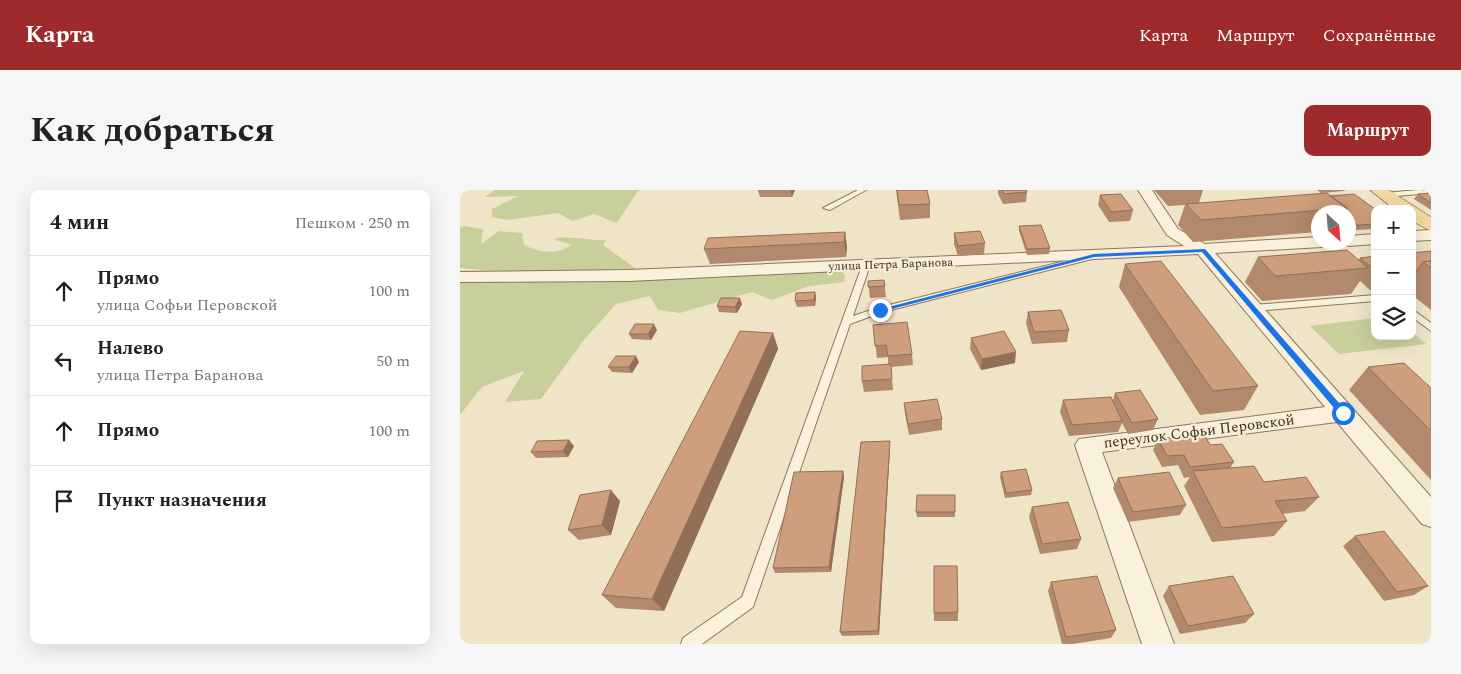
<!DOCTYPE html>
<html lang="ru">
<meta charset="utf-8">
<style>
body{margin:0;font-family:Spectral,serif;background:#f6f6f6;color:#202124}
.controls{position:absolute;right:15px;top:15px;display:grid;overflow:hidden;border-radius:10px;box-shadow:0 5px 20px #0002}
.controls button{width:45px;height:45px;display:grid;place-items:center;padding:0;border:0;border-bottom:1px solid #e0e0e0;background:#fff;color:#202124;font:25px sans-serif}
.compass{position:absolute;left:851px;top:15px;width:45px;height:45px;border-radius:50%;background:#fff;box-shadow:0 5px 20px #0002;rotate:154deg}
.stop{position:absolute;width:15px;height:15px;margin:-11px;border:4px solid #1a73e8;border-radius:50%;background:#fff}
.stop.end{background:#1a73e8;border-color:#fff;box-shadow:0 1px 5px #0008}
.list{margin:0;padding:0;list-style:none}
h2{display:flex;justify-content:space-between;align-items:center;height:65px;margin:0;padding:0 20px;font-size:21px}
h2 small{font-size:16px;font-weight:400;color:#757577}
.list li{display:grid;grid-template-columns:32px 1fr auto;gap:15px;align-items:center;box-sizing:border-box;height:70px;padding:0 20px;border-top:1px solid #e0e0e0}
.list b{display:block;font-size:19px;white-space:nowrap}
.list p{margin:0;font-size:16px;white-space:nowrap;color:#757577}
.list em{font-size:16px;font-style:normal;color:#757577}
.icon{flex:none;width:28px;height:28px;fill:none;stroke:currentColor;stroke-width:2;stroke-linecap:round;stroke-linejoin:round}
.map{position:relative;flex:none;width:971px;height:454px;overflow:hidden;border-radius:10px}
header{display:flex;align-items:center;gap:30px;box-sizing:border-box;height:70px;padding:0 25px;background:#9e2a2b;color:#fff}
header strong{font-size:24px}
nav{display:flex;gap:28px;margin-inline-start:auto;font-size:18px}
.intro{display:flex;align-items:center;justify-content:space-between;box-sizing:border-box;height:120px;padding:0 30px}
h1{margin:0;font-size:35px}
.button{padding:12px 22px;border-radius:10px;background:#9e2a2b;color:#fff;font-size:18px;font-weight:700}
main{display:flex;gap:30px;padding:0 30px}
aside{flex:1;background:#fff;border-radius:10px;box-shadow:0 5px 20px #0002}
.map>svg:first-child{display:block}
.green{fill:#c9cf9b}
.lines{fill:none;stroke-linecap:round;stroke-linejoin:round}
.service-casing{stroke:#8d765c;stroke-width:2}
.minor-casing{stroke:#8d765c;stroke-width:2}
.primary-casing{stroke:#5b4430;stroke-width:1}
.service{fill:#faf1dc;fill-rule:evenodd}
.minor{fill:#faf1dc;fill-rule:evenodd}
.primary{fill:#f3d9a0;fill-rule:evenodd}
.wall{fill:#b2896c}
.shaded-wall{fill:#916f58}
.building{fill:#cf9f7d;stroke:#916f58}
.route{fill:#1a73e8}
.labels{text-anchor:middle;stroke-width:4.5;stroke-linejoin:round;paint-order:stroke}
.far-street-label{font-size:12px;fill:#3d2e20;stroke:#f7eed8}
.street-label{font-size:15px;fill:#3d2e20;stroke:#f7eed8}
</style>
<header>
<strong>Карта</strong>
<nav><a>Карта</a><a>Маршрут</a><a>Сохранённые</a></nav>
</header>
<div class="intro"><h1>Как добраться</h1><a class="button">Маршрут</a></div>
<main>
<aside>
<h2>4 мин<small>Пешком · 250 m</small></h2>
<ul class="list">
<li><svg class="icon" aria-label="ahead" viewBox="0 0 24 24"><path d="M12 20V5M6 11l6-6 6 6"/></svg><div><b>Прямо</b><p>улица Софьи Перовской</p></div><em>100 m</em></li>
<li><svg class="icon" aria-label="left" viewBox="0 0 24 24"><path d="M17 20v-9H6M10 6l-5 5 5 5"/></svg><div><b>Налево</b><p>улица Петра Баранова</p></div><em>50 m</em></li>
<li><svg class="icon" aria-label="ahead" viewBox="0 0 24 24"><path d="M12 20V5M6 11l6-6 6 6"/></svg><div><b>Прямо</b></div><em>100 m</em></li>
<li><svg class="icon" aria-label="arrive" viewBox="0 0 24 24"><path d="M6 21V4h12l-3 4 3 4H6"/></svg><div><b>Пункт назначения</b></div></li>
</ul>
</aside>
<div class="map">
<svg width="971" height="454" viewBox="0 0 971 454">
<rect width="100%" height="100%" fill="#f0e4c8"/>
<path class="green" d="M35 0H182L178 1 157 33 134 24 113 31 98 23 48 30 32 27V19L58 6 25 7Z
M4 36 23 39 21 54 39 41 62 43 64 55C80 63 96 65 112 55L93 49C113 45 126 51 146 50L143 55 179 81 68 84 0 78V37Z
M380 80 385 85 384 92 349 96 312 110 292 102 220 123 198 120 190 106 156 114 124 150 81 209 45 212 64 181 22 197 0 225V93L56 91 132 92Z
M915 128V146H952V142L966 154 879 164 850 136Z"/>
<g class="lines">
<g class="service-casing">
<path id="service" d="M398 0H406L370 20 363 18Z
M958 0H971V3L925 7 921 5 925 3Z
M633 64H636V68L423 122 390 134 293 417 242 454H221L223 448 282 407 403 73 406 72 410 75 393 126 417 118Z
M915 105V111L794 121 789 118 794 115Z
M952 119 971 133V141L952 127Z"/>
</g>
<g class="minor-casing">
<path id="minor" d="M678 0H692L718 39 745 54 858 47V52H870L862 57 755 63 971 307V337L962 334 877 232 642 262 714 454H682L615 255 619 249 865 217 738 64 169 91 0 92V82L169 80 724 56 707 45Z
M971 40V50L952 51V41Z
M915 44V54L888 56 881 52H888V46Z"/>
</g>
<g class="primary-casing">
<path id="primary" d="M910 0H929L971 27V41L952 31V19H934Z"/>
</g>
<use href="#service" class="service"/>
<use href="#minor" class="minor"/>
<use href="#primary" class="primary"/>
</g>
<path class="wall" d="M298 0H335L332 7H300Z
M436 0H467L470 14V28L440 30Z
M538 0H566L567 2 566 12 543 14 538 4Z
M694 0H743L739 13 870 6 915 19V39L895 40 888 36V22H858V42L733 52 718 35 725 15 708 16Z
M857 0H885L884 1 861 3Z
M971 3V20L954 9 958 4Z
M640 5 673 20 670 31 649 32 638 15Z
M559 36 590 58 589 64 567 65 559 41Z
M385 42 387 57 386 67 250 74 244 59Z
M494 43 525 53 524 64 498 66 494 54Z
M971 61V120L952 105V63Z
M915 66V100H910L900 91 891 104 802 111 785 92 798 67 898 70 900 68Z
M665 74 798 196 784 220 740 225 659 97Z
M424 90 426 107 410 108 408 91Z
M355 102 356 107 355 116 337 117 335 111Z
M282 114 277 123 259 122 257 116Z
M568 122 609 140 607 152 572 154 566 133Z
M413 135 452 164 453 175 431 177 433 200 404 202 402 191 428 174V167L417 168Z
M197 140 191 150 172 149 169 144Z
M313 143 318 159 204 421 156 418 142 405Z
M511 148 555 173 521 180 510 159Z
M179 172 172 183 152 182 148 177Z
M908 177 971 198V290L889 200Z
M655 203 698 229 693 240 668 244 662 233 658 242 609 246 600 222 603 210H653Z
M444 213 482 229V240L449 245 445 224Z
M698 249 750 255 774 272 770 278 804 292 859 307 845 321 822 324 827 331 814 346 752 352 724 296 730 287 724 288 718 275 702 277 693 260Z
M114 256 108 267 76 268 71 262Z
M430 257 419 445 382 446 380 442Z
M383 281 384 287 371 382 315 383 313 378Z
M541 282 572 300 571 305 545 308 540 287Z
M658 288 726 315 720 325 668 332 653 298Z
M495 305V327H457L456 322Z
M160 311 151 345 119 350 108 340Z
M572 317 621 349 617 359 580 364 569 327Z
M895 346 968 396 954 405 924 411 883 356Z
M474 376 498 422V431H474Z
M591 392 656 440 651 448 613 454H602L588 401Z
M709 396 794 424 785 433 720 444 703 406Z"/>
<path class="shaded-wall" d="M330 0H335L332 7Z
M385 42 387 57 386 67 384 52Z
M355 102 356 107 355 116 354 110Z
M280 108 282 114 277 123 275 117Z
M194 134 197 140 191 150 188 144Z
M313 143 318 159 204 421 192 409Z
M556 162 555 173 521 180 522 169Z
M176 166 179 172 172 183 169 177Z
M109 250 114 256 108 267 103 261Z
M430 251V257L419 445 418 441Z
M383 281 384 287 371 382 369 377Z
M151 300 160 311 151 345 142 335Z"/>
<path class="building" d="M437 0H467L470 14 439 15Z
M542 0H566L567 2 544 4Z
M867 3 887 18 741 30 726 14Z
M971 3V13L958 4Z
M661 4 673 20 651 22 640 5Z
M894 4 915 19V34L898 35 888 28V22H885L887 18 870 6Z
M581 35 590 58 567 59 559 36Z
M520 41 525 53 498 56 494 43Z
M385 42 384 52 244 59 248 48Z
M887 60 908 78 815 86 798 67Z
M971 61V71L963 72 956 82H952V63Z
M915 66V80L900 68Z
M701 71 798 196 753 201 665 74Z
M971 71V78L963 72Z
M424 90 425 96 408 97V91Z
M355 102 354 110 335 111 336 103Z
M261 108H280L275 117 257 116Z
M601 120 609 140 574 142 568 122Z
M447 132 452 164 428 166 426 155 415 156 413 135Z
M175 134H194L188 144H169Z
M280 141 313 143 192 409 142 405Z
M544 141 556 162 522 169 511 148Z
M156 166H176L169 177H148Z
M944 173 971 198V241L908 177Z
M431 174 432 189 402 191V176Z
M680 200 698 229 672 233 655 203Z
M651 207 662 231 612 235 603 210Z
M477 209 482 229 448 234 444 213Z
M744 244 750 255 762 254 774 272 730 277 724 265 707 266 698 249Z
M109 250 103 261 71 262 77 251Z
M430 251 418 441 380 442 401 252Z
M794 276 804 292 846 287 859 307 815 311 827 331 762 338 733 281Z
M566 279 572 300 546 303 541 282Z
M383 281 369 377 313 378 334 282Z
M709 282 726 315 673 322 658 288Z
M151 300 142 335 108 340 120 305Z
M457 305H495V322H456Z
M608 312 621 349 582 354 572 317Z
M924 341 968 396 937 402 895 346Z
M474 376H497L498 422 474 423Z
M637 386 656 440 606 447 591 392Z
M773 386 794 424 728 436 709 396Z"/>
<path class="route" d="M745 59 886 221V225H880L742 62 634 67 420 122 417 120 634 64Z"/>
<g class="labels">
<g class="far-street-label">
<text transform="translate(431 74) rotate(-2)" y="4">улица Петра Баранова</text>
</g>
<g class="street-label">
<text transform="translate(739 241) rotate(-7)" y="5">переулок Софьи Перовской</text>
</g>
</g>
</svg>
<div class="controls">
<button>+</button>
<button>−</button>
<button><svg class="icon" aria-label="layers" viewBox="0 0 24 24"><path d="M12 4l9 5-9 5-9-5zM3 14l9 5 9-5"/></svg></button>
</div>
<svg class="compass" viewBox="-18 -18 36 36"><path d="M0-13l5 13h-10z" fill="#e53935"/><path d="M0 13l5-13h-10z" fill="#757577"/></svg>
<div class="stop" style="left:883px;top:223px"></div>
<div class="stop end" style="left:420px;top:120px"></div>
</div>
</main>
